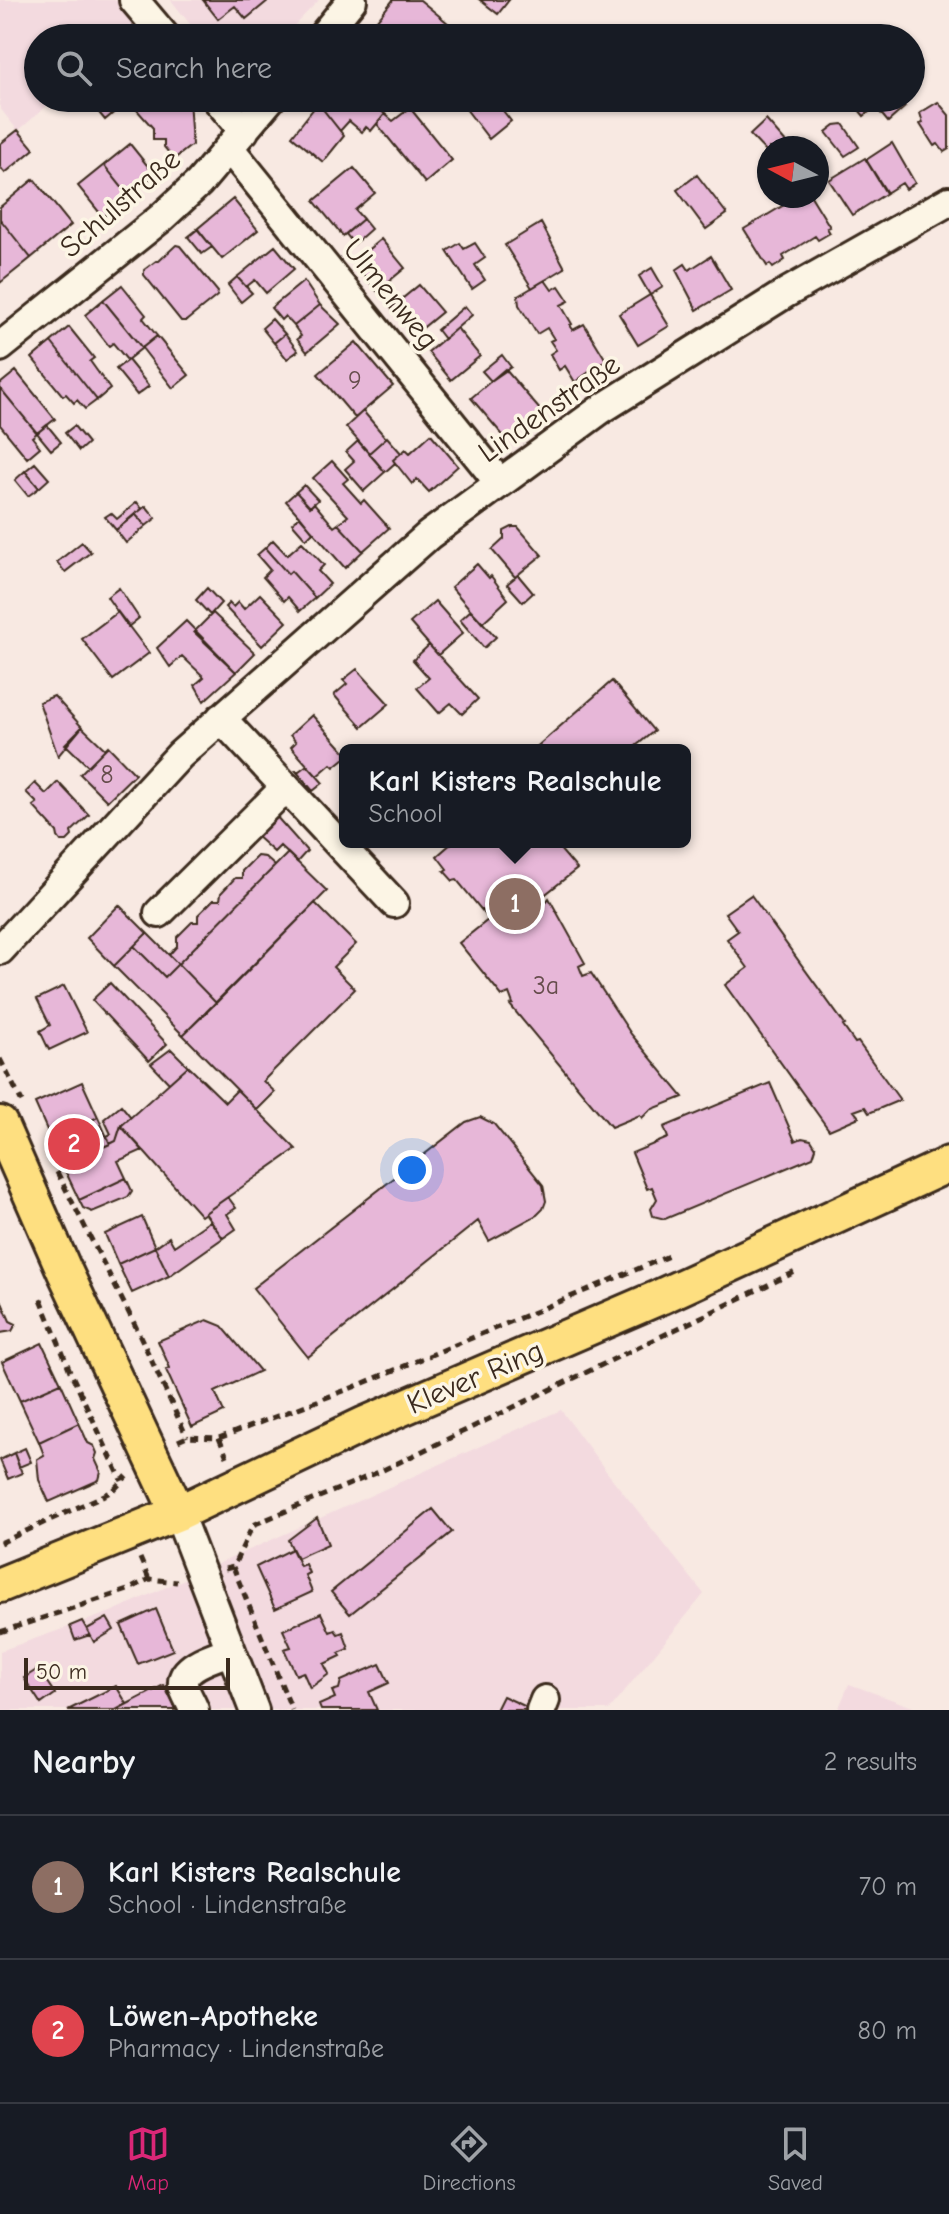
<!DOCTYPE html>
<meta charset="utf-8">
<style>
body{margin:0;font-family:"Comic Neue",sans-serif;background:#242831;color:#f1f3f6}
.compass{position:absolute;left:757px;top:136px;width:72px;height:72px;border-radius:50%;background:#171b24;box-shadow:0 2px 6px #0004;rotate:277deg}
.scale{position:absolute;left:24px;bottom:20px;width:206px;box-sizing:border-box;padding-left:8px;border:4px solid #3b2a1e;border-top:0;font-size:22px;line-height:28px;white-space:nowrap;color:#3b2a1e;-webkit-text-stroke:6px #fcf5e5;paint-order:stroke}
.you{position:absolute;left:412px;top:1170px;width:28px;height:28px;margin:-20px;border:6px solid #fff;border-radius:50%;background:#1a73e8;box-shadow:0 0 0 12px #1a73e833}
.badge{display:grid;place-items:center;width:52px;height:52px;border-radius:50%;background:#db2777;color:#fff;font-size:26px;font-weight:700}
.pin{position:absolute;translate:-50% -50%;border:4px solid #fff;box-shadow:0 2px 8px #0006}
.popup{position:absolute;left:339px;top:744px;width:352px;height:104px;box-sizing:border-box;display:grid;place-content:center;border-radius:12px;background:#171b24;filter:drop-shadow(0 2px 6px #0005);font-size:26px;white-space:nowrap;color:#9ea1a6}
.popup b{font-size:30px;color:#f1f3f6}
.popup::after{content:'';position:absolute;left:50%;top:100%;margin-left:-16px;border:16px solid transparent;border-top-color:#171b24}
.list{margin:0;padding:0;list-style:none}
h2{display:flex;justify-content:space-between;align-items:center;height:104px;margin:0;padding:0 32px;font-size:34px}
h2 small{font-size:26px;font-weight:400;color:#9ea1a6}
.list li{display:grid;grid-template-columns:52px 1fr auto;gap:24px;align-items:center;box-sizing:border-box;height:144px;padding:0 32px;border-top:2px solid #363941}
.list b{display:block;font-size:30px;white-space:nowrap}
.list p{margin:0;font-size:26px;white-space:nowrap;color:#9ea1a6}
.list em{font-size:26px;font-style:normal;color:#9ea1a6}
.icon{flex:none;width:44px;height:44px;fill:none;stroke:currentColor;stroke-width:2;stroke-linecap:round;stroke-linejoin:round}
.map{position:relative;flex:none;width:949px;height:1710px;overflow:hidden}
.search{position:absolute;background:#171b24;box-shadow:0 2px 6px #0004;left:24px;right:24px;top:24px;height:88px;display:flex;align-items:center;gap:20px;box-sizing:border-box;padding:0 28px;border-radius:44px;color:#9ea1a6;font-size:30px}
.sheet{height:392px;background:#171b24}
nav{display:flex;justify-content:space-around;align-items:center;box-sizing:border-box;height:112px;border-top:2px solid #363941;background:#171b24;font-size:22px;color:#9ea1a6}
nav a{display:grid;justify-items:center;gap:4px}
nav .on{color:#db2777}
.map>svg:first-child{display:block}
.built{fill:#f3dadf}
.building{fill:#e7b7d8;stroke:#3b2a1e;stroke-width:2}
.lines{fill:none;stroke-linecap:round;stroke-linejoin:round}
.minor-casing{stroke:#3b2a1e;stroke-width:34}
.major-casing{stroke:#3b2a1e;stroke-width:40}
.path{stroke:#3b2a1e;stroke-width:5;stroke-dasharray:8 6;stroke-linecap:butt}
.minor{stroke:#fcf5e5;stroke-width:28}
.major{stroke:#fedf80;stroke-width:34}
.labels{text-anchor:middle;stroke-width:7;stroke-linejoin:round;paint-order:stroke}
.number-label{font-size:26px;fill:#664d4c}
.street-label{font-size:30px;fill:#3b2a1e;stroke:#fcf5e5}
</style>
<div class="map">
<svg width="949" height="1710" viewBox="0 0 949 1710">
<rect width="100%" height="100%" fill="#f8e9e2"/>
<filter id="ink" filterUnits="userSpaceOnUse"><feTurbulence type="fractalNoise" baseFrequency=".0125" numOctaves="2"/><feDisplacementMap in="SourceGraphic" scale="16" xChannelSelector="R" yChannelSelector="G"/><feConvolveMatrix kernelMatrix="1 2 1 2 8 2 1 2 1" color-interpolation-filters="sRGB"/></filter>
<g filter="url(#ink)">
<path class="built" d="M0 0H118L141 26 127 38H38V98H56L18 131 0 108Z
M171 0H319L282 38H201Z
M561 1410 606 1471 704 1594 609 1710H0V1651L111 1612Z
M849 1684 921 1710H838Z"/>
<path class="building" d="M203 0H269L246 19 235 6 218 19Z
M393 0H420L466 38H397L376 21Z
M480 0H509L498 14Z
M376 21 397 38H362Z
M87 98H109L118 109 105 120Z
M131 98H189L192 145 174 159 164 147V140H153V128L128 100Z
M322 98H374L384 106 381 111 385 114 371 131 366 127 362 132 349 121 340 131 318 103Z
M481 98H493L511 121 489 139 466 109Z
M849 98H865L874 108 864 116Z
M883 98H897L905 107 888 122 874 105Z
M938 102 949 115V149L944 152 938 144 934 146 920 124 923 123 920 113Z
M318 103 344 136 323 162 292 136Z
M410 108 452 160 425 183 377 124 385 114 393 121Z
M766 120 788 145 785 148H769V155L750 135Z
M843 124 859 147 845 156 826 132 835 125Z
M18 130 34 149 5 173 0 167V144Z
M892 143 915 183 906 189 902 183 886 193 866 160Z
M130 144 155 175 128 195 104 165Z
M865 158 887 193 852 215 829 180Z
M104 165 128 195 103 217 78 186Z
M354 168 375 193 355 210 363 219 343 236 314 201Z
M697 175 727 214 706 229 677 190Z
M34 179 71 225 31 258 0 219V207Z
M799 196H811L830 227 827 228 830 233 818 240 815 236 783 256 785 260 773 268 770 264 767 266 744 229Z
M233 199 258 230 222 259 197 229Z
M0 219 31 258 0 283Z
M363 219 371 229 354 244 346 234Z
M541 223 565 268 532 288 505 245Z
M198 229 212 247 202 254 188 237Z
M381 239 405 268 377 291 353 262Z
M460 243 464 249 475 243 485 258 475 265 485 280 472 289 447 251Z
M176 245 180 246 218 292 217 296 186 321H181L144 275V270L156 261H159Z
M275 246 294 269 266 293 255 280 246 287 237 277Z
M711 256 731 290 697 310 676 270 685 264 689 270Z
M652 268 663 287 650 295 639 276Z
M237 277 252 293 241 302 228 285Z
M545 280 552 290 559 286 569 301 561 305 572 324 570 325 573 330 584 324 606 360 575 382 565 366 559 370 550 354 556 350 550 341 554 339 547 328 537 334 519 305 518 296Z
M304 281 320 305 294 326 285 316 281 320 271 308Z
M122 285 146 315 143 318 157 336 142 348 103 300Z
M419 285 442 312 414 335 391 308Z
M650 295 669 326 638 345 619 314Z
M103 300 142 348 127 360 113 343 109 346 85 315Z
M320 305 340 324 307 352 297 339 301 336 294 326Z
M465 306 472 315 444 339 437 330Z
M272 319 285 334 274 343 262 328Z
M69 327 94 358 90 361 110 389 97 400 51 342Z
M457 328 480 356 451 380 428 352Z
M285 334 298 351 287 359 274 343Z
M157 336 189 375 173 388 142 348Z
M51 342 97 400 85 409 77 400 74 403 66 394 63 396 32 358Z
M356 342 393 386 355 418 318 374Z
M502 355 511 367 491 381 482 371Z
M128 360 149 386 137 395 116 369Z
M505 369 541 411 507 440 471 398Z
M16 371 55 419 37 433 0 388V384Z
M0 388 37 433 32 437 40 447 27 458 0 425Z
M363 411 386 438 369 453 346 427Z
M47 425 61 442 51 450 37 433Z
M74 426 88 443 79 451 65 433Z
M431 434 458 466 429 492 417 479 412 484 393 460 406 449 410 453Z
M387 437 401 453 393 460 395 463 385 472 369 453Z
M358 441 385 472 364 491 345 469 354 461 346 452Z
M332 461 348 479 343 483 361 503 364 500 389 528 363 551 338 524 348 516 313 478Z
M35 463 49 479 39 488 25 471Z
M25 471 39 488 28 496 15 480Z
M304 485 318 500 310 507 296 492Z
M296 492 310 507 314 503 334 527 338 524 363 551 345 568 286 501Z
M137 502 142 509 116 530 105 517 111 513 117 519Z
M146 506 156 518 146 526 135 514Z
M135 514 146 526 126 543 116 530Z
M300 516 313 532 306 539 292 523Z
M512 527H518L542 555 515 577 492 550 504 539V531Z
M273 540 287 555 302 542 324 565 318 571 330 584 315 598 291 571 288 574 265 548Z
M82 542 91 552 65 572 57 562Z
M265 548 288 574 291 571 315 598 300 611 288 597 284 601 263 577 270 570 257 555Z
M477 564 489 578 491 576 508 599 482 623 451 587Z
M518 575 533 593 523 602 507 584Z
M119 588 139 618 128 627 107 597Z
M207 588 221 603 210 615 196 600Z
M260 594 287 622 262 646 225 607 229 603 233 607 238 602 244 609Z
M435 601 463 633 438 655 410 623Z
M471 610 496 637 484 648 460 620Z
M118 612 149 653 113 680 82 639Z
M213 613 255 653 236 672 194 632Z
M186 621 236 672 204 701 195 685 204 677 182 656 170 667 157 648Z
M429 645 478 699 462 714 451 703 439 713 417 688 429 678 413 660Z
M357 669 389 704 362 727 334 695 347 684 343 680Z
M612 681 654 731 631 750H533Z
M54 696 82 727 58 756 39 702Z
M312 715 345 752V758L334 767 331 764 317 776 291 747 296 742 290 735Z
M82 727 105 749 88 766 65 744Z
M108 746 135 774 107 801 80 774Z
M307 765 323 783 313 791 296 771H299Z
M58 782 89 815 71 832 72 836 67 841H61L58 837 57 832 33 806 37 803 26 792 35 783 46 794Z
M275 815 307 851 297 862 280 846 274 852 255 835Z
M453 842H554L577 869 542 897 546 902 549 898 585 963 579 966 583 976 591 973 631 1034 683 1097 650 1110 642 1118 640 1115 611 1127 510 1005 513 1004 509 993 502 996 459 943 489 919 457 880 453 881 444 871 447 869 437 856Z
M288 853 327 891 216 1003 178 964Z
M257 856 265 857 275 866 178 964 169 955 177 946V937L192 922H198V915L213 900H220L221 893 235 878H242V871Z
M751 895 845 1025 843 1026 855 1043 858 1042 900 1100 869 1113 865 1107 854 1111 859 1117 829 1130 725 985 748 968 727 939 738 931 725 913Z
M315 903 356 944 333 967 355 989 263 1081 275 1092 257 1110 183 1035Z
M119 905 147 933 114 966 87 938Z
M147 933 178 964 165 977 134 946Z
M134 946 165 977 178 964 216 1003 183 1035 114 966Z
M110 983 167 1044 149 1061 92 1000Z
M64 986 87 1032 49 1050 40 1031 50 1025 37 999Z
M171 1049 188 1066 169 1083 151 1064Z
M188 1066 225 1102 237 1090 296 1149 201 1216 121 1126Z
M82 1082 98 1117 51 1139 35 1103Z
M770 1083 795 1141 802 1138 811 1140 816 1148 813 1157 665 1219 653 1216 651 1209 657 1199 652 1187 647 1189 632 1153 668 1138 664 1127Z
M121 1105 131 1117 121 1125 116 1141 110 1144 107 1136 111 1134 104 1119Z
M98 1117 110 1144 63 1166 50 1139Z
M480 1117 494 1124 543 1185 546 1201 543 1209 537 1215 489 1241 478 1221 308 1357 253 1288 466 1122Z
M121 1126 143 1150 118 1161 126 1178 79 1200 63 1166 116 1141Z
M126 1178 132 1191 128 1197 92 1212 83 1208 79 1200Z
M228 1197 236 1208 227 1214 236 1229 223 1238 205 1213Z
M142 1217 155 1247 118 1264 105 1234Z
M210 1221 223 1238 169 1276 155 1247 169 1237 174 1246Z
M155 1247 169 1276 132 1293 118 1264Z
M0 1298 10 1321 16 1324 12 1331 0 1333Z
M207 1320 222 1326 260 1371 215 1392 224 1412 192 1427 166 1370 170 1368 158 1341Z
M42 1343 61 1383 20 1401 2 1362Z
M61 1383 79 1423 39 1442 20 1401Z
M79 1423 88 1443 94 1446 97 1453 95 1459 101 1472 99 1480 49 1502 39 1480 37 1459 44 1455 39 1442Z
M25 1448 31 1462 19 1467 14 1453Z
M14 1453 22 1473 8 1479 0 1460Z
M433 1509 452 1532 350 1614 331 1592Z
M317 1518 328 1544 297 1558 288 1540Z
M292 1549 300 1566 305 1564 309 1573 305 1575 312 1592 275 1609 256 1567Z
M156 1609 173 1650 138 1664 121 1625Z
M321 1613 330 1632 335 1630 338 1634 343 1632 349 1649 339 1653 341 1656 324 1664 329 1674 310 1688 303 1672 296 1675 284 1649 291 1647 283 1630Z
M107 1618 114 1630 94 1642 87 1629Z
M82 1621 90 1635 75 1640 70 1626Z
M380 1664 389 1683 369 1692 377 1710H321L319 1705 335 1698 332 1691 339 1689 341 1681Z
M38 1669 55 1694 41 1704 24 1678Z
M164 1685 176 1710H116L162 1686Z
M116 1686 127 1704 116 1710H68Z
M503 1696 533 1710H496Z"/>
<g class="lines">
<g class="minor-casing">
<path id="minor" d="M134 0 166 38
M321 38 352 0
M216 98 244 131
M230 149 499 482
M0 347 161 218 199 183 271 98
M221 718 394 903
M159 913 286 787
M0 950 180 755 429 535 600 410 786 293 949 201
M178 1513 254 1710
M194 1710C191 1702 185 1693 183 1685 181 1665 217 1656 230 1651
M541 1710 545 1700"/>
</g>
<g class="major-casing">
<path id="major" d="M0 1124 64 1270 178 1513
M0 1585 178 1513 365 1424 660 1297 949 1164"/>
</g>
<path class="path" d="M0 1059 22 1102
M57 1172 135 1325 187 1437
M41 1299 70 1371 122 1481
M219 1438 227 1457
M178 1441 187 1437 219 1438 354 1387 671 1255
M0 1543 113 1491 127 1476
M140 1558 149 1579
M233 1567 292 1710
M225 1569 233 1567 253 1525 381 1471 797 1271
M0 1632 128 1590 149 1579 177 1582"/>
<use href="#minor" class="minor"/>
<use href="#major" class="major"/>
</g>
</g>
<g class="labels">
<g class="number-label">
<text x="355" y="389">9</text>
<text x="107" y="783">8</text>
<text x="546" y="994">3a</text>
</g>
<g class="street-label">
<text transform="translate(120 203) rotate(-41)" y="10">Schulstraße</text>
<text transform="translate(391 294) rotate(51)" y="10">Ulmenweg</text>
<text transform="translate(549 408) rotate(-35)" y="10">Lindenstraße</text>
<text transform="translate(475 1377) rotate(-23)" y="10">Klever Ring</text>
</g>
</g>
</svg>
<svg class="compass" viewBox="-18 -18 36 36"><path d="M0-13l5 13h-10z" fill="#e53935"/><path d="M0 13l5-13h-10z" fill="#9ea1a6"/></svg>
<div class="scale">50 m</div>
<div class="you"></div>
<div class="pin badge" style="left:515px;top:904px;background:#8d6e63">1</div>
<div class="popup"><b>Karl Kisters Realschule</b>School</div>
<div class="pin badge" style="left:74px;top:1144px;background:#e0444e">2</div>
<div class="search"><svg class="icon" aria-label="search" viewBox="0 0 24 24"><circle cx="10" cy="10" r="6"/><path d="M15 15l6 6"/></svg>Search here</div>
</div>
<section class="sheet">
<h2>Nearby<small>2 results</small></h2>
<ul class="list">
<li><span class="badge" style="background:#8d6e63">1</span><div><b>Karl Kisters Realschule</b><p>School · Lindenstraße</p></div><em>70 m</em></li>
<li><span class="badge" style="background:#e0444e">2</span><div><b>Löwen-Apotheke</b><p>Pharmacy · Lindenstraße</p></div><em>80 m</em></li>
</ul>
</section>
<nav>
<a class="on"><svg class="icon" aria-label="map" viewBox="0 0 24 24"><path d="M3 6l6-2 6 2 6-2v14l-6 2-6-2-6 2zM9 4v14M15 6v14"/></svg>Map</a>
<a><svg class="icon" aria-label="directions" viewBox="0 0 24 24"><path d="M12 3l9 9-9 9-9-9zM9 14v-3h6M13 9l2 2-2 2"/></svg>Directions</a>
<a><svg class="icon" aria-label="saved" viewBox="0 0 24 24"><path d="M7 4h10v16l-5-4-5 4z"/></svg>Saved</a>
</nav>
